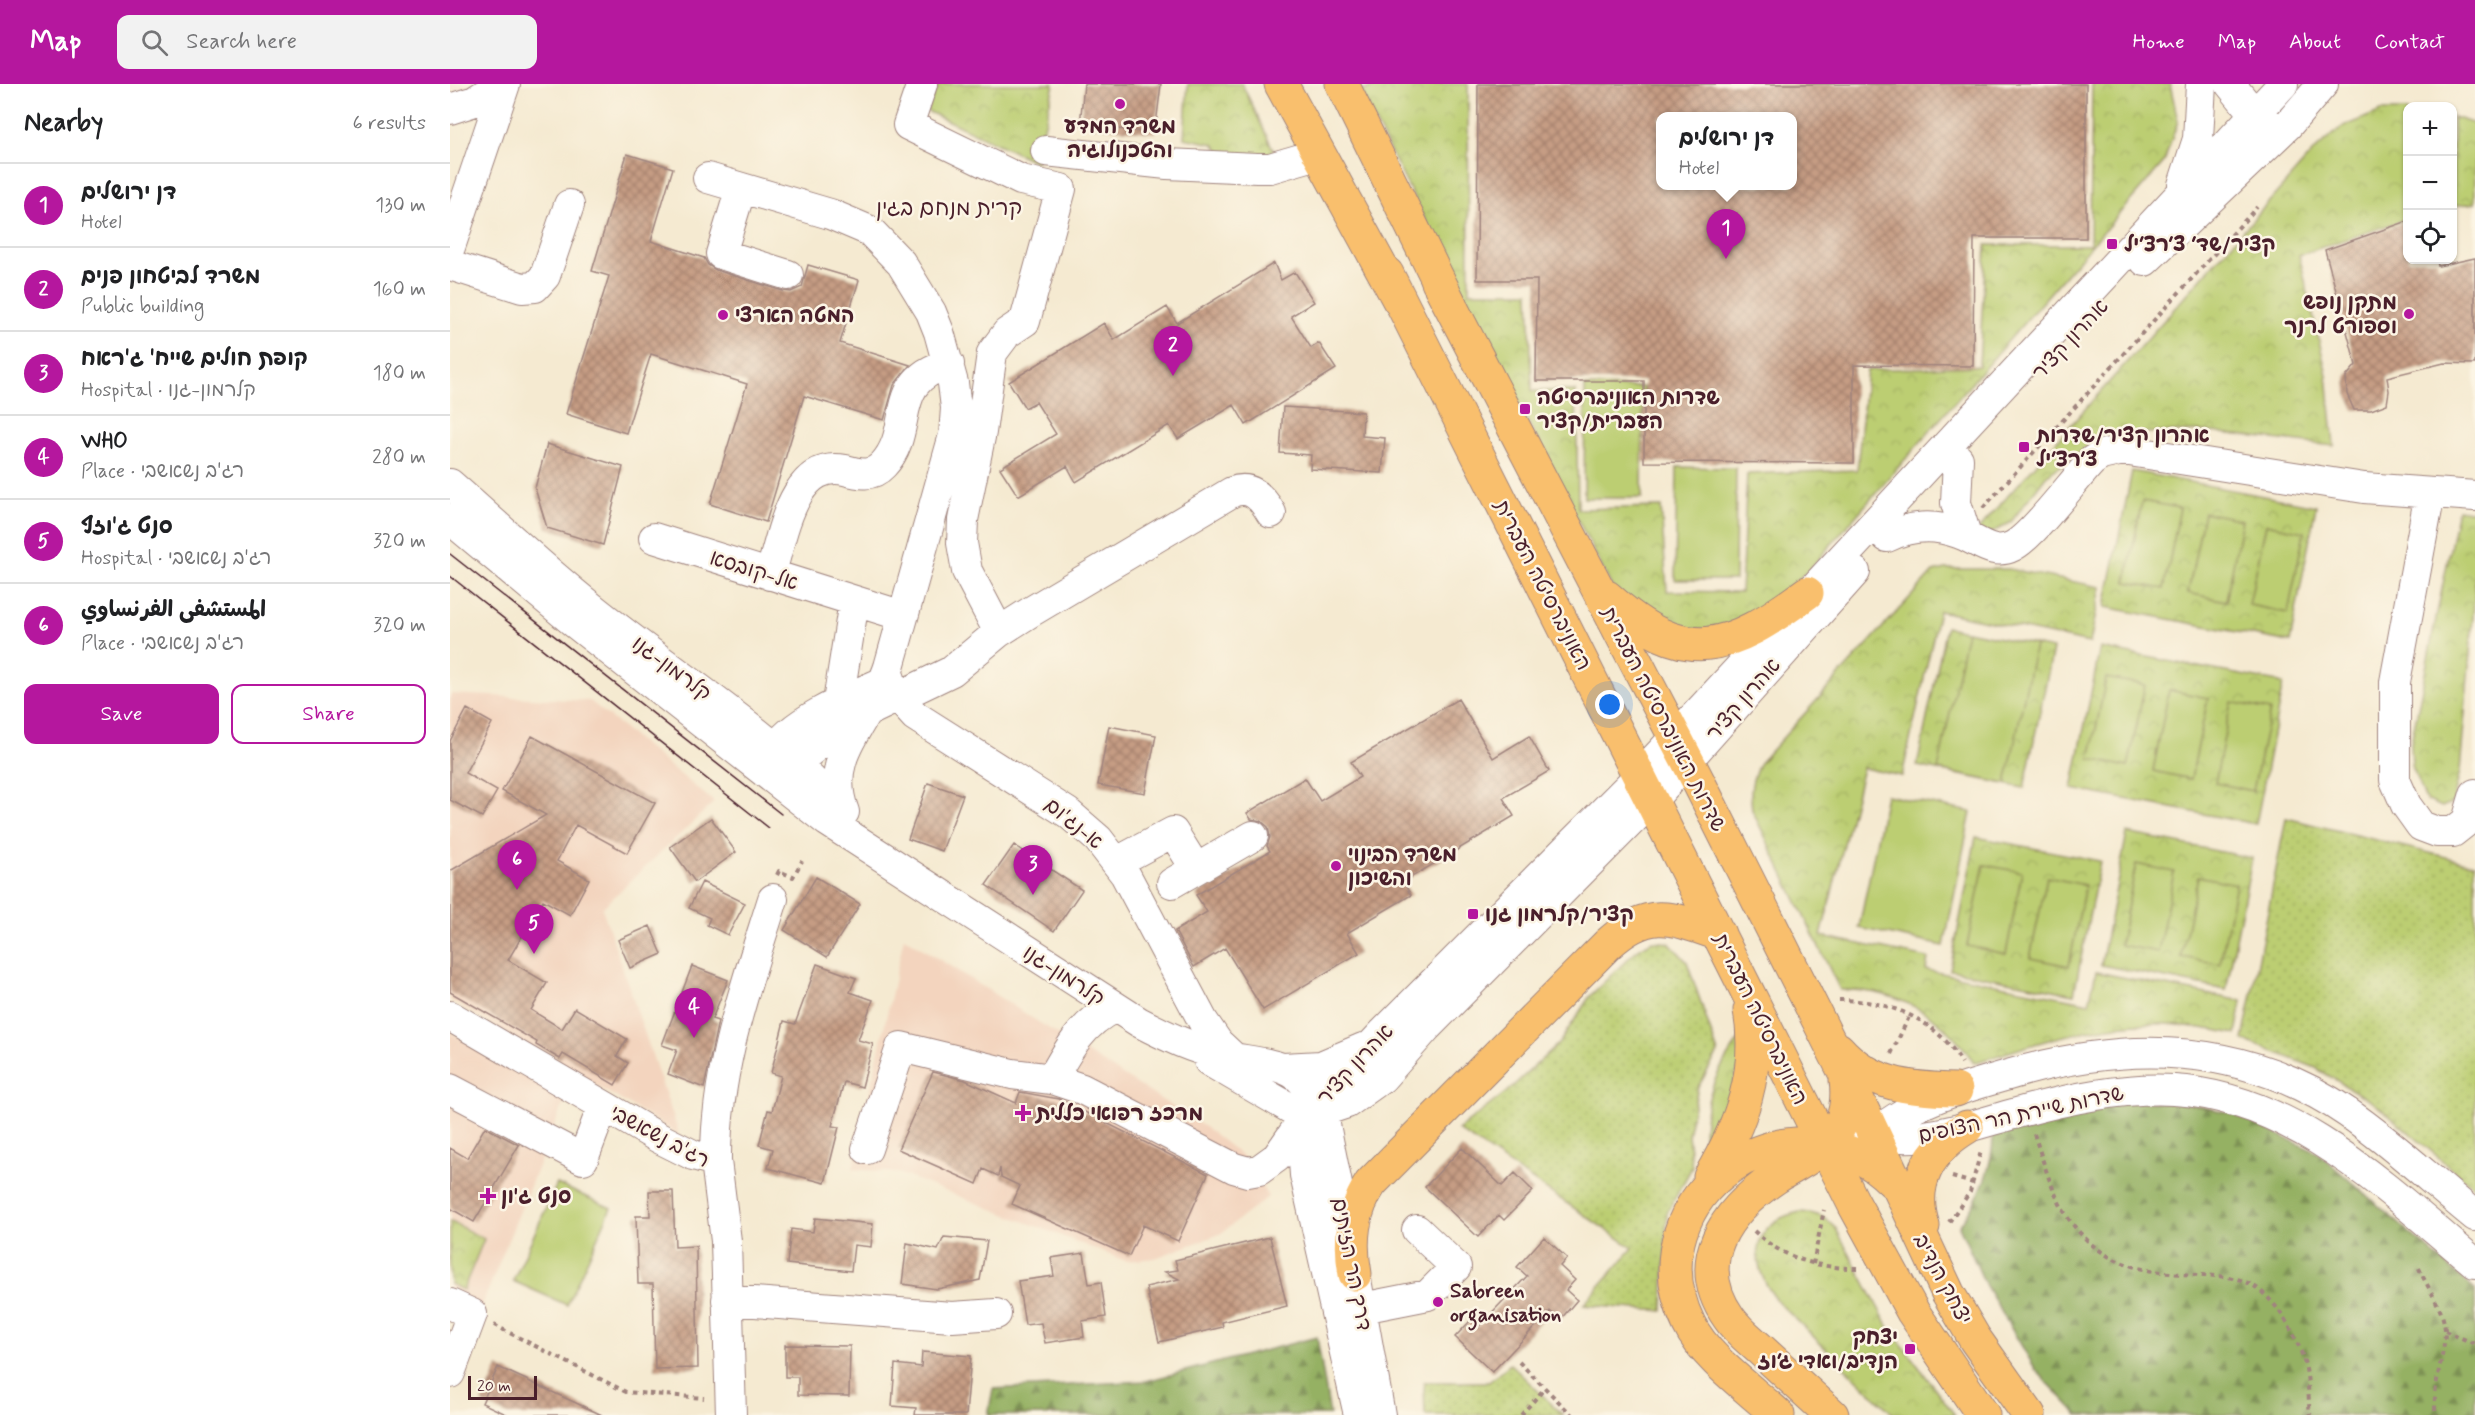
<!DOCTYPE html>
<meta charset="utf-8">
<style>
body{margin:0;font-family:Mynerve,"Playpen Sans Arabic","Playpen Sans Hebrew",sans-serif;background:#f2f2f2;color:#202124}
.controls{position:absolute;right:18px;top:18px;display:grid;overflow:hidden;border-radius:12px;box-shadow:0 2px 4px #0004}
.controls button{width:54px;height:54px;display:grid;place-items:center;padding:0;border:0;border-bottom:2px solid #e0e0e0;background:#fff;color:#202124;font:30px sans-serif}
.scale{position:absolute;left:18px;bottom:15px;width:69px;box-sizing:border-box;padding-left:6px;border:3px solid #4a1f2b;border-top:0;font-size:16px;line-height:21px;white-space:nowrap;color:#4a1f2b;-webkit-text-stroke:4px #fcf5e5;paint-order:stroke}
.you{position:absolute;left:1160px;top:621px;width:21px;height:21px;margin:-15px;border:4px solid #fff;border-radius:50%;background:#1a73e8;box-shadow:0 0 0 9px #1a73e833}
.badge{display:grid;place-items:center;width:39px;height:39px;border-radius:50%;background:#b5179e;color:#fff;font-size:20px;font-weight:700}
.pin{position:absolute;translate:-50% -50px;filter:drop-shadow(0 2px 3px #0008)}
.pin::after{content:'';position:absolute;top:32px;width:21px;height:18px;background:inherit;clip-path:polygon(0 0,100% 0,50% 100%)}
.popup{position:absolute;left:1206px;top:28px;width:141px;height:78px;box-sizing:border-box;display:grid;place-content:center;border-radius:12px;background:#fff;filter:drop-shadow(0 2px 4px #0005);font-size:20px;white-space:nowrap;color:#757577}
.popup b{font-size:22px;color:#202124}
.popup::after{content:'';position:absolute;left:50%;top:100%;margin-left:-12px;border:12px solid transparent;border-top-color:#fff}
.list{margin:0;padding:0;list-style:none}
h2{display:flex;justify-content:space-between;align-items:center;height:78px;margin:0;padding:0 24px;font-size:26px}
h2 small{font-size:20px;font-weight:400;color:#757577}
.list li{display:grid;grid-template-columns:39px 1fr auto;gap:18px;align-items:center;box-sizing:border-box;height:84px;padding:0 24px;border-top:2px solid #e0e0e0}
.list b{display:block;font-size:22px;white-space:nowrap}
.list p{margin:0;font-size:20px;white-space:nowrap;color:#757577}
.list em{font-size:20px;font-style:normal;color:#757577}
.actions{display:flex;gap:12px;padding:18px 24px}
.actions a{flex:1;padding:14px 0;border:2px solid #b5179e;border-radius:12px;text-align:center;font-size:21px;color:#b5179e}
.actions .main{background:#b5179e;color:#fff}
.icon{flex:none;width:33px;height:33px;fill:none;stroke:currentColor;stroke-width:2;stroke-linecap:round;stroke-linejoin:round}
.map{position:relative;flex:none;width:2025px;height:1331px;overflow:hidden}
header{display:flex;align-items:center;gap:36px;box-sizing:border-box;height:84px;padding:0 30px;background:#b5179e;color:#fff}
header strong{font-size:28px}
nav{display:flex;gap:33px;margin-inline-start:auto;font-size:21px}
.search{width:420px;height:54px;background:#f2f2f2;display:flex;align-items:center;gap:15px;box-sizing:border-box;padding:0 21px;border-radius:12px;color:#757577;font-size:22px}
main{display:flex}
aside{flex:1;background:#fff}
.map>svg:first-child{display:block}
.built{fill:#f3d4be}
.grass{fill:url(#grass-dots);stroke:#83764e;stroke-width:1.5}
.forest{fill:url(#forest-firs);stroke:#706848;stroke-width:1.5}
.park{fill:url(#park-crowns);stroke:#83764e;stroke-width:1.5}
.pitch{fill:#bcce72;stroke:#83764e;stroke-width:1.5}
.building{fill:url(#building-cross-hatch);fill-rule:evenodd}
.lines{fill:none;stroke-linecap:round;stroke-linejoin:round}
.minor-casing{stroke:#a0847e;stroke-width:32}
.major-casing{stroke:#a0847e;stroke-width:35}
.highway-casing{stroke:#a0847e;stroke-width:35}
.path{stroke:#a0847e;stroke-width:4;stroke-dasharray:4.5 4.5;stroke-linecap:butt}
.minor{stroke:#fff;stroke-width:30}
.major{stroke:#f9bf6d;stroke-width:33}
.highway{stroke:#f9bf6d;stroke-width:33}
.tram{stroke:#4a1f2b;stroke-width:1.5}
.poi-dot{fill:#b5179e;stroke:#fcf5e5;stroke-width:2}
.labels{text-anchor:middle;stroke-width:5;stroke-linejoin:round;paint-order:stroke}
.poi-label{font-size:21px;font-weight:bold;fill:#4a1f2b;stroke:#fcf5e5;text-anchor:start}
.street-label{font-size:21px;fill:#4a1f2b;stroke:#fcf5e5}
.neighbourhood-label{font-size:22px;fill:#4a1f2b;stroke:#fcf5e5}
</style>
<header>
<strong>Map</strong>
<div class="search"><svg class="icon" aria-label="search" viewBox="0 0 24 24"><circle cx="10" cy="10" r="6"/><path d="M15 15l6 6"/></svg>Search here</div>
<nav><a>Home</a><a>Map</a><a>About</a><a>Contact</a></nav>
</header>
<main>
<aside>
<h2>Nearby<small>6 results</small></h2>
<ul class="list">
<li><span class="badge">1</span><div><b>דן ירושלים</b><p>Hotel</p></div><em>130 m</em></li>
<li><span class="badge">2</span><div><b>משרד לביטחון פנים</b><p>Public building</p></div><em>160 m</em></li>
<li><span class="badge">3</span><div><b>קופת חולים שייח' ג'ראח</b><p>Hospital · קלרמון-גנו</p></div><em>180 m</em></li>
<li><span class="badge">4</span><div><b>WHO</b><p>Place · רג'ב נשאשבי</p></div><em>280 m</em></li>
<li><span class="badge">5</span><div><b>סנט ג'וזף</b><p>Hospital · רג'ב נשאשבי</p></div><em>320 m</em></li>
<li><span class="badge">6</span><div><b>المستشفى الفرنساوي</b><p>Place · רג'ב נשאשבי</p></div><em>320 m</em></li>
</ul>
<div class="actions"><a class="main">Save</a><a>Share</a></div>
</aside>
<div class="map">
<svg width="2025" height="1331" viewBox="0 0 2025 1331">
<defs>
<pattern id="grass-dots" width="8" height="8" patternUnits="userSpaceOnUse" patternTransform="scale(1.5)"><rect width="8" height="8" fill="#bcce72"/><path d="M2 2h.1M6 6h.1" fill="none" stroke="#a3b063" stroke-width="1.8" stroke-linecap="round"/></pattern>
<pattern id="forest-firs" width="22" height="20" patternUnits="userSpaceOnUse" patternTransform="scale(1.5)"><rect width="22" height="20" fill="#95b164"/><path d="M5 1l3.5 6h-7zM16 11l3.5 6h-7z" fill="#7c8f53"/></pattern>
<pattern id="park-crowns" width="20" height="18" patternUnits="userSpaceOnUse" patternTransform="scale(1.5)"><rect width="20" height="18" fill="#bcce72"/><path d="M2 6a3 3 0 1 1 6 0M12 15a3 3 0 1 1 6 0" fill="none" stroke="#a3b063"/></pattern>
<pattern id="building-cross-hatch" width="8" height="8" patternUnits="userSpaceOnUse" patternTransform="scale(1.5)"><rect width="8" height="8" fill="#c69d84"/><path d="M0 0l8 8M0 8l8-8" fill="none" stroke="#a37f6c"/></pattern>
</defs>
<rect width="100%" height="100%" fill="#fcf5e5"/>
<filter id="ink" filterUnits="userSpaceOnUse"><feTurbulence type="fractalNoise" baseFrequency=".0167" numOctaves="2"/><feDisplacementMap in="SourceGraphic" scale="12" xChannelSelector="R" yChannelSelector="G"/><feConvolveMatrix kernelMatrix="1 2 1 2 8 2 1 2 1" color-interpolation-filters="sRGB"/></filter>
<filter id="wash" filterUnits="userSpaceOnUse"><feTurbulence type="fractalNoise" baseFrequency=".008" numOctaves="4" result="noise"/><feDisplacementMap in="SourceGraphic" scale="24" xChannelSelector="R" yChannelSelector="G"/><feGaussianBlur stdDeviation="1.35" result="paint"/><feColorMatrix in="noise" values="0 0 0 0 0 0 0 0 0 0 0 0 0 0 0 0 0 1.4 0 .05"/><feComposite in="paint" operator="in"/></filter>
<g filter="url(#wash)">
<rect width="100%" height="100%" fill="#f5ead1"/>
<path class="built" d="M0 610 140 617 264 718 152 824 229 1050 0 916Z
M454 853 756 1044 796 1075 818 1113 770 1150 705 1174 676 1177 449 1089 403 1085Z
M0 948 115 1015 31 1224 0 1209Z"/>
<path class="grass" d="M1836 734 2025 780V1104L1924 1019 1866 984 1793 956Z
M1202 857 1220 859 1237 878 1268 969 1248 1003 1238 1051 1242 1083 1217 1129 1213 1227 1133 1221 1183 1164 1008 1046 1059 1006 1110 958 1140 912 1188 865Z
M1060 1280 1113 1331H975L974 1298H1039Z"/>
<path class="forest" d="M1687 1017 1739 1020 1781 1029 1868 1069 2025 1206V1331H1628L1586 1286 1536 1202 1509 1142C1529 1115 1543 1086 1543 1051L1641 1022Z
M867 1253 880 1331H538L543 1305 696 1297Z"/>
<path class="park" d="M488 0H604L586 78 477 27Z
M738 0H792L829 78 770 74 769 66 764 60 734 54Z
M930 0H1018L1019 208H1079L1082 307H1126L1128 425 1211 423 1217 507 1291 508 1297 390 1407 386 1417 286 1529 282 1536 161H1640L1642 0H1720L1728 37 1714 78 1359 486 1311 526 1277 545H1220L1165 509 910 8Z
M1931 27H1957V135L1849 171 1877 291 1884 362 1753 347 1655 350 1596 392 1561 438 1538 451 1526 448 1863 68 1891 44Z
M2003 33 2025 40V119L2003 122Z
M1682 387 1866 422 1840 558 1655 523Z
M2008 425 2025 428V509L2010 687 2003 718 1992 723 1976 716 1962 682 1961 659Z
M1496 485H1559L1651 503 1640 559 1489 527 1452 692 1413 684 1371 852 1478 874 1476 886 1639 919 1646 888 1792 917 1786 950C1753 944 1719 938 1686 940 1630 944 1577 962 1524 979 1495 932 1446 904 1390 906L1302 726C1300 708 1301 696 1309 680L1483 488Z
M1496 543 1603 565 1574 704 1467 682Z
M1650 564 1833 599 1806 740 1622 705Z
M1677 749 1802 774 1776 906 1651 881Z
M1526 753 1650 777 1624 910 1500 886Z
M1297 947V960L1256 1078C1249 1027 1262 986 1297 947Z
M1350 1128C1365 1129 1375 1132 1385 1143L1438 1242 1505 1331H1444C1414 1302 1384 1274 1355 1244 1346 1235 1334 1225 1326 1215 1298 1178 1300 1138 1350 1128Z
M0 1137 34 1155 13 1206 0 1200Z"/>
<path class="pitch" d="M1135 302 1193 303 1192 414H1134Z
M1227 383 1286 384 1285 496H1225Z
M1692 417 1730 424 1714 505 1676 498Z
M1754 428 1792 436 1776 517 1738 509Z
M1816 440 1854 448 1838 529 1799 521Z
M1517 547 1585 561 1556 700 1488 686Z
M1656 594 1695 601 1678 683 1640 675Z
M1719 606 1758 614 1741 695 1703 687Z
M1781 618 1820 626 1803 707 1765 699Z
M1436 711 1521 728 1494 862 1409 844Z
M1686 780 1724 788 1708 868 1670 861Z
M1534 781 1572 788 1556 870 1517 862Z
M1748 792 1786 800 1770 880 1731 873Z
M1597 793 1635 801 1619 882 1580 874Z
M107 1100 161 1124 117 1221 63 1197Z"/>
<g id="blocks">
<path class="building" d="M634 0H711L705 49 630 41Z
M1028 0H1636V154H1524L1523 282 1404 281V379L1194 378V297H1086L1087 196H1027ZM1210 33H1342V102H1210Z
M177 70 223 84 201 157 254 174 258 181 266 186 333 207 341 208 352 203 358 181 409 196 390 259 460 281 444 301 434 336 354 312 316 438 260 420 297 300 201 270 176 349 116 330 159 192 142 187Z
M1958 137V176H1987L1988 182 2025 174V280L1994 279 1937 293 1939 307 1937 320 1921 326H1904L1897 310 1896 293 1906 281 1875 166Z
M824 179 831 196 845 188 864 218 841 232 861 264 869 259 886 285 796 341 784 321 728 355 719 341 626 398 617 382 568 412 550 384 606 350 586 318 575 324 559 298 654 239 664 256 717 223 727 239Z
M833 323 913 328 912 352 935 354 932 389 860 385 861 371 830 369Z
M97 360 173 383 153 461 97 444 85 404Z
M1008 615 1043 674 1079 652 1099 687 1053 714 1064 732 953 798 961 811 897 849 909 869 813 926 775 864 744 883 725 847 757 828 746 811 820 767 817 762 820 753 818 743 811 737 801 735 797 729 855 694 870 717 910 693 901 678Z
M17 625 42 639 15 689 47 707 32 733 0 716V657Z
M659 642 706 651 695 709 648 701Z
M82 652 205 719 177 769 126 741 107 777 139 795 120 831 93 816 58 876 97 899 81 926 112 945 125 924 177 955 167 972 178 979 165 1001 113 970 110 975 86 961 87 958 0 908V787L96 731 52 707Z
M478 699 513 711 492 767 458 755Z
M261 734 286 768 245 798 220 763Z
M564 761 632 806 604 847 536 801Z
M366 793 410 820 377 873 334 846Z
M252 798 295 819 278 851 257 841 260 834 239 824Z
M200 842 212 870 180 884 168 856Z
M367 880 406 894 400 908 423 916 408 956 423 960 412 1003 394 998 382 1042 389 1043 375 1099 318 1084 323 1065 309 1061 318 1026 322 1027 331 992 321 989 334 937 345 940Z
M242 882 278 896 262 935 268 937 254 1004 218 990 227 966 212 961Z
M483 988 515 996 566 1019 570 1008 609 1015 758 1090 728 1157 693 1141 679 1172 562 1120 570 1102 551 1093 550 1084 548 1092 533 1085 527 1100 448 1065Z
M35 1043 69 1061 24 1138 0 1124V1064L17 1074Z
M1012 1064 1052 1102 1065 1089 1083 1107 1054 1136 1049 1131 1028 1153 975 1103Z
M199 1107H223L225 1163 246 1162 248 1284 205 1285 203 1200H188L186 1132H200Z
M365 1134 423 1140 421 1163 404 1161 401 1187 337 1180 341 1145 363 1148Z
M494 1153 537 1157 530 1196 487 1205 452 1200 457 1159 488 1166Z
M820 1153 837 1222 772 1238 773 1243 709 1258 696 1203 729 1195 715 1188 728 1186 725 1176Z
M1094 1153 1117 1174 1110 1182 1125 1196 1116 1206 1127 1216 1110 1236 1100 1227 1042 1288 1005 1253 1021 1236 1028 1243 1077 1192 1067 1183Z
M634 1169 639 1200 651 1198 656 1233 632 1237 634 1253 595 1259 591 1239 575 1241 568 1197 604 1192 601 1174Z
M335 1261 400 1262 399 1312 348 1311V1293H335Z
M472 1268 521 1272 516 1331H465L466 1324 442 1322 445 1280 471 1283Z
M48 1283 152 1331H58L32 1319Z"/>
</g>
</g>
<g filter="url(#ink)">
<use href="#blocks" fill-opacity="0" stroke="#a0847e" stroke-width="1.5"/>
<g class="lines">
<g class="minor-casing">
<path id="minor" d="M472 0 458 41 571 96 611 105 575 237 557 249 542 269 531 348 513 436 512 459 517 487 549 548
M1780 0 1805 31 1822 41
M0 25 25 17 51 0
M596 67 717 80 807 84H820L868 70
M258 94 380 130 420 147 451 179 481 228 489 248 503 299 506 324 504 351 439 583C422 636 371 669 394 728
M1733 101 1748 55 1751 0
M291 104 271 170 338 191
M0 163 55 0
M1695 177 1837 42 1873 0
M0 181 72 204 85 203 95 192 119 121
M1508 375 1506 419 1516 451
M0 400C47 441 92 484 141 523 225 591 319 648 393 727
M1980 409 1945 598V696L1956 721 1971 742 1987 748H2003L2017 737 2025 710
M0 435 126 540 377 737 689 938C716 952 743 965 774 972 794 977 822 978 841 988 857 997 868 1019 874 1036L905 1190 930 1331
M1437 453C1459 442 1484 440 1508 449 1527 455 1542 473 1563 462 1584 451 1623 397 1642 377L1651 371 1673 366 1914 404 2025 412
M204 454 453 532
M320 491C332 455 342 375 395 386 409 390 422 393 433 381 466 346 436 296 499 280
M436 600 465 632 618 729 648 755 675 790 753 937 768 959 785 975
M388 618 404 517
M320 684C321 678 322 671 325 666 339 637 411 608 440 595
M318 690 344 680 400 636 502 587 549 548 582 527 782 408C801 401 812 413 821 429
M667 778 723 748 746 785
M722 799 803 752
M0 932 209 1054 243 1071 266 1077 276 1157 281 1331
M759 977 855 1033
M833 984 871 982 913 964
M602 995C618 966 633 938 664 924
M0 1005 133 1075 153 1022
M858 1032 897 1019 932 994 976 944 1202 716 1405 488
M855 1033 853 1064 855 1091 909 1331
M1404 1043C1458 1067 1515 1043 1567 1029 1617 1015 1672 1003 1724 1006 1844 1013 1938 1106 2025 1179
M1419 1055C1457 1019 1509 1005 1558 991 1676 956 1793 957 1898 1029 1943 1060 1983 1098 2025 1132
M417 1065 451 963 562 990 602 995 632 1005 784 1084 798 1088 809 1086 827 1073 855 1033 934 948 1190 691 1833 0
M266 1077C265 987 296 901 323 815
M277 1216 502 1233 546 1230
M0 1220 22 1230 0 1289
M912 1224 978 1211 1006 1183 967 1146"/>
</g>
<g class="major-casing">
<path id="major" d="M937 190 1404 1120 1463 1228 1533 1331
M988 198 1249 699 1396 991 1498 1209 1525 1255 1579 1331
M1157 513C1236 584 1278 567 1357 509
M1388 965C1420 1001 1459 1005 1506 1006
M1260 1093C1291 1040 1311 988 1300 926
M1473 1142C1459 1099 1480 1065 1517 1043
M905 1190C899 1157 902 1127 921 1099L1158 860C1199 823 1221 833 1269 850
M1328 1331C1300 1305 1255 1274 1239 1240 1176 1111 1344 998 1443 1098
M1382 1331C1358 1309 1335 1288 1311 1266 1300 1256 1287 1246 1279 1234 1239 1177 1276 1127 1325 1094 1341 1083 1361 1075 1375 1062 1394 1045 1399 1020 1396 996"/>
</g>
<g class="highway-casing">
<path id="highway" d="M831 0 949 216
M892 0 1001 222"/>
</g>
<path class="path" d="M1533 424 1807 123
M327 791 329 787 343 793 352 777
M1389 916C1438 916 1487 935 1512 979
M1441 970 1460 931
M1584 1050C1596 1085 1606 1126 1633 1152 1665 1186 1706 1189 1750 1191 1765 1192 1782 1192 1796 1198 1823 1209 1846 1249 1854 1277 1859 1293 1858 1314 1860 1331
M1502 1093 1523 1099
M1499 1138 1520 1108 1531 1067
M1304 1147C1333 1175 1370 1185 1410 1184
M1363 1180 1374 1126
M1969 1184C1977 1204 1995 1226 1995 1248 1994 1277 1981 1302 1986 1331
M44 1241 176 1308 254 1314
M1995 1247 2025 1260
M1069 1278 1122 1331
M1071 1331 1095 1304"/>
<use href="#minor" class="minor"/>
<use href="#major" class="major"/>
<use href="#highway" class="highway"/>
<path class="tram" d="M0 470 331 730
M0 492 319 744"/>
</g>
</g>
<g class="poi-dot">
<circle cx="670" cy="20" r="6"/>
<rect x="1656" y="154" width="12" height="12" rx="3"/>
<circle cx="1959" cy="230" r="6"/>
<circle cx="273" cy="231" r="6"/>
<rect x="1069" y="319" width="12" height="12" rx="3"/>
<rect x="1568" y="357" width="12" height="12" rx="3"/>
<circle cx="886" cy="782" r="6"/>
<rect x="1017" y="824" width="12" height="12" rx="3"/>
<path d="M570 1020h6v6h6v6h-6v6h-6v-6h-6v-6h6z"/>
<path d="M35 1103h6v6h6v6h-6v6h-6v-6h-6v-6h6z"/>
<circle cx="988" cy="1218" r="6"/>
<rect x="1454" y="1259" width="12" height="12" rx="3"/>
</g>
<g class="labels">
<g class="poi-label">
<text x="670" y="49" text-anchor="middle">משרד המדע<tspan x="670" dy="24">והטכנולוגיה</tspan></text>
<text x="1674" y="167">קציר/שד׳ צ׳רצ׳יל</text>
<text x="1947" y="225" text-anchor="end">מתקן נופש<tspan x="1947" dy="24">וספורט לרנר</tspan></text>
<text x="285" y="238">המטה הארצי</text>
<text x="1087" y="320">שדרות האוניברסיטה<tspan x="1087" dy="24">העברית/קציר</tspan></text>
<text x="1586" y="358">אהרון קציר/שדרות<tspan x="1586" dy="24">צ׳רצ׳יל</tspan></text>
<text x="898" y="777">משרד הבינוי<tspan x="898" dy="24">והשיכון</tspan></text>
<text x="1035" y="837">קציר/קלרמון גנו</text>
<text x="586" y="1036">מרכז רפואי כללית</text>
<text x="51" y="1119">סנט ג'ון</text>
<text x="1000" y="1213">Sabreen<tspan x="1000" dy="24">organisation</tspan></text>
<text x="1448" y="1260" text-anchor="end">יצחק<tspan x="1448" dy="24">הנדיב/ואדי ג׳וז</tspan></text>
</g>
<g class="street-label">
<text transform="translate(1620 255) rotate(-47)" y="7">אהרון קציר</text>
<text transform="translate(304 486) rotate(17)" y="7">אל-קובסא</text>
<text transform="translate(1093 501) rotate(63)" y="7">האוניברסיטה העברית</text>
<text transform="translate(222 584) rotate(37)" y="7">קלרמון-גנו</text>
<text transform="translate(1293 615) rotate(-49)" y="7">אהרון קציר</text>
<text transform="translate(1214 635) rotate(63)" y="7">שדרות האוניברסיטה העברית</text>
<text transform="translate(624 739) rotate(39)" y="7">א-נג'ום</text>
<text transform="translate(614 891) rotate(33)" y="7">קלרמון-גנו</text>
<text transform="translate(1311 935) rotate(64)" y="7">האוניברסיטה העברית</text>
<text transform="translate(905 980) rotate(-47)" y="7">אהרון קציר</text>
<text transform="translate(1571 1030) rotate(-12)" y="7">שדרות שיירת הר הצופים</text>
<text transform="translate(210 1052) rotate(28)" y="7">רג'ב נשאשבי</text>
<text transform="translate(902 1180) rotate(79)" y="7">דרך הר הזיתים</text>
<text transform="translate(1493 1195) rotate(62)" y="7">יצחק הנדיב</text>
</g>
<g class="neighbourhood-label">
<text x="499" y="131">קרית מנחם בגין</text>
</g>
</g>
</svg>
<div class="controls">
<button>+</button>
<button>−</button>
<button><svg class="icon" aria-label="locate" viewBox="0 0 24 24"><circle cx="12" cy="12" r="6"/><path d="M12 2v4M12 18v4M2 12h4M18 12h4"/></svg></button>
</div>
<div class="scale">20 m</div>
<div class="you"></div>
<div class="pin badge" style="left:1276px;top:175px">1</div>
<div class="popup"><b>דן ירושלים</b>Hotel</div>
<div class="pin badge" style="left:723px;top:292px">2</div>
<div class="pin badge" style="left:583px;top:811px">3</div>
<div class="pin badge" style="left:244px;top:954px">4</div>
<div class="pin badge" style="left:84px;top:870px">5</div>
<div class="pin badge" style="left:67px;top:806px">6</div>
</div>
</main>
